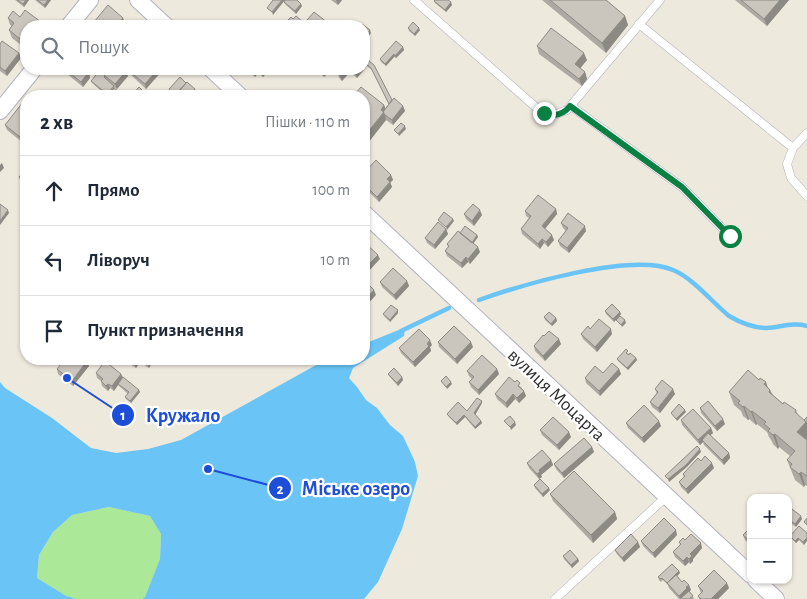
<!DOCTYPE html>
<html lang="uk">
<meta charset="utf-8">
<style>
body{margin:0;font-family:"Alegreya Sans",sans-serif;background:#f2f2f3;color:#1f2937}
.controls{position:absolute;right:15px;bottom:15px;display:grid;overflow:hidden;border-radius:10px;box-shadow:0 1px 4px #0004}
.controls button{width:45px;height:45px;display:grid;place-items:center;padding:0;border:0;border-bottom:1px solid #e0e1e3;background:#fff;color:#1f2937;font:25px sans-serif}
.stop{position:absolute;width:15px;height:15px;margin:-11px;border:4px solid #0b8043;border-radius:50%;background:#fff}
.stop.end{background:#0b8043;border-color:#fff;box-shadow:0 1px 5px #0008}
.list{margin:0;padding:0;list-style:none}
h2{display:flex;justify-content:space-between;align-items:center;height:65px;margin:0;padding:0 20px;font-size:21px}
h2 small{font-size:16px;font-weight:400;color:#747a83}
.list li{display:grid;grid-template-columns:32px 1fr auto;gap:15px;align-items:center;box-sizing:border-box;height:70px;padding:0 20px;border-top:1px solid #e0e1e3}
.list b{display:block;font-size:19px;white-space:nowrap}
.list em{font-size:16px;font-style:normal;color:#747a83}
.icon{flex:none;width:28px;height:28px;fill:none;stroke:currentColor;stroke-width:2;stroke-linecap:round;stroke-linejoin:round}
.map{position:relative;flex:none;width:807px;height:599px;overflow:hidden}
.search{position:absolute;background:#fff;box-shadow:0 1px 4px #0004;left:20px;top:20px;width:350px;height:55px;display:flex;align-items:center;gap:12px;box-sizing:border-box;padding:0 18px;border-radius:20px;color:#747a83;font-size:19px}
.panel{position:absolute;background:#fff;box-shadow:0 1px 4px #0004;left:20px;top:90px;width:350px;height:275px;border-radius:20px}
.map>svg:first-child{display:block}
.green{fill:#abe897}
.water{fill:#6ac4f6}
.lines{fill:none;stroke-linecap:round;stroke-linejoin:round}
.stream{stroke:#6ac4f6;stroke-width:4.5}
.service-casing{stroke:#b1b2c0;stroke-width:9}
.minor-casing{stroke:#b1b2c0;stroke-width:18}
.service{stroke:#fff;stroke-width:8}
.minor{stroke:#fff;stroke-width:16}
.wall{fill:#aea9a3}
.shaded-wall{fill:#8d8a84}
.building{fill:#cac5bd;stroke:#8d8a84}
.route{stroke:#0b8043;stroke-width:6}
.labels{text-anchor:middle;stroke-width:4.5;stroke-linejoin:round;paint-order:stroke}
.street-label{font-size:19px;fill:#2c2c2c;stroke:#fff}
.leader{fill:none;stroke:#1d4ed8;stroke-width:2}
.callout-dot{fill:#1d4ed8;stroke:#fff;stroke-width:2}
.mark-label{font-size:15px;text-anchor:middle;font-weight:bold;fill:#fff}
.callout-label{font-size:20px;text-anchor:middle;font-weight:bold;fill:#1d4ed8;stroke:#fff;stroke-width:4.5;stroke-linejoin:round;paint-order:stroke}
</style>
<div class="map">
<svg width="807" height="599" viewBox="0 0 807 599">
<rect width="100%" height="100%" fill="#eee9dd"/>
<path class="green" d="M109 507 150 516 161 534 160 560 145 597 142 599H76L66 597 37 578 39 555 53 532 72 515Z"/>
<path class="water" d="M401 329H405L404 336 353 368 349 378 357 387 366 400 377 408 390 425 403 436 415 462 418 476 402 529 378 582 364 599H142L145 597 160 559 161 534 150 516 109 507 72 515 53 532 39 555 37 578 66 596 76 599H0V382L5 388 52 418 91 448 116 453 148 449 181 440 327 359H364V344Z"/>
<g class="lines">
<path class="stream" d="M479 300C521 285 632 252 673 270 693 278 712 302 729 316 741 323 754 328 767 328 781 327 794 322 807 326
M401 331 449 308"/>
<g class="service-casing">
<path id="service" d="M414 0 539 110 554 115 567 110 660 0
M639 24 793 148 807 133
M571 106 682 187 730 236
M793 148 787 164 791 178 807 196
M555 599 666 497"/>
</g>
<g class="minor-casing">
<path id="minor" d="M138 0 166 26
M69 26 90 0
M211 69 240 96
M0 111 34 69
M364 213 751 575
M756 580 776 599"/>
</g>
<use href="#service" class="service"/>
<use href="#minor" class="minor"/>
</g>
<path class="wall" d="M15 0H29L24 7Z
M35 0H51L45 8Z
M331 0H342L338 5Z
M542 0H606L625 16 628 25 606 53Z
M735 0H789L767 26Z
M434 1 452 5 446 12 435 3Z
M284 2 302 6 296 14 285 4Z
M20 17 41 22 43 26H26V49L12 38 9 30 12 26 10 25 8 18Z
M307 20 332 26H310Z
M408 28 420 30 415 36 409 31Z
M0 44 19 53 21 58 7 76 0 71Z
M537 46 587 60 580 68 585 72 587 79 582 86 539 54Z
M403 47 404 50 396 58 394 57 386 66 381 62 380 59Z
M368 58 392 100 403 106 405 111 393 125 386 120 364 148V96L384 105 385 108 389 104 372 70 367 66 357 78 350 72 342 81 339 78 338 73 340 71 338 69H364Z
M61 69H93L89 74 90 78 83 87Z
M246 69H270L263 77 258 73 255 77Z
M316 69H331L324 77Z
M107 71H126L128 76 117 89 114 87 115 88 107 96 92 83 91 81Z
M129 71H162L146 89 131 75Z
M26 105 22 142 7 130 5 125Z
M26 170V184L20 180 19 177Z
M364 173 391 175 393 180 390 182 392 187 379 202 364 187Z
M556 209 557 214 545 229 554 240 548 247 544 243 540 249 522 234 521 229 529 218 526 216 525 211Z
M464 214 482 215 474 226 466 219Z
M561 223 586 231 569 253 560 246 558 241 566 231 563 228Z
M446 229 448 234 435 249 427 243 425 238Z
M460 233 477 235 478 237 473 244 480 252 470 264 468 262 462 268 447 256 445 251 448 247 447 244Z
M407 281 409 286 396 300 382 287 380 282Z
M605 311 620 312 621 314 614 322 606 314Z
M398 313 390 322 384 316 383 314Z
M544 317 556 318 557 321 552 326 545 320Z
M590 329 612 334 597 352 583 339 581 334Z
M544 336 561 344 545 361 535 351 534 346Z
M438 342 473 347 457 364 439 347Z
M432 345 430 347 431 351 415 367 401 353 399 348Z
M629 353 628 355 636 358 637 360 628 370 618 361 617 359Z
M125 359H154L149 368 140 362 136 368 125 361Z
M87 361 89 366 73 386 58 374 57 369Z
M497 369 499 374 479 395 471 387 469 382 472 379 469 376 467 371Z
M619 369 621 374 600 396 586 383 585 378 603 373Z
M96 373 121 374 123 377 140 392 131 403 126 399 125 397 128 394 118 385 114 391 110 388 108 391 102 386 101 381 97 378Z
M388 374 402 377 403 380 398 386 389 376Z
M515 382 522 388V389L526 396 519 403 515 399 507 408 497 399 495 394Z
M768 387 773 395 783 404 796 410 798 415 807 440V486L805 485 804 487 795 480 787 460 790 456 779 447 778 449 773 444 771 440 769 437 767 432 757 424 756 425 749 419 748 420 743 416 741 411 734 405 729 392Z
M655 389 675 394 660 413 652 407 650 402 657 394Z
M482 403 475 415 481 421 482 423 475 429 465 417 457 425 448 416 447 414 467 411Z
M700 408 725 424 717 431 701 413Z
M681 420 711 428 713 433 710 435 729 453 730 458 724 465 704 445 703 442 700 445 682 425Z
M626 423 661 426 644 443 628 428Z
M540 430 571 437 559 450 542 435Z
M592 447 594 452 564 478 556 469 554 464Z
M551 460 553 465 541 475 542 477 539 479 529 468 527 463Z
M701 461 714 468 688 494 681 487 679 482 684 478 683 474Z
M534 485 550 490 543 497 535 488Z
M550 494 615 512 617 519 593 543 553 501Z
M788 506 802 519 796 527 788 521Z
M751 527V545L745 540 743 535Z
M807 533 804 545 799 540 796 543 791 538 790 536Z
M677 535 655 558 643 546 641 541Z
M685 540 702 548 693 559V561L690 564 689 562 685 566 675 557 673 552 680 545 679 542Z
M638 542 640 547 624 562 617 554 615 550Z
M563 556 578 559 579 561 572 568 564 559Z
M679 571 680 573 677 576 682 582 689 585 691 590 689 591 694 598 693 599H679L669 588 668 585 663 580 661 582 659 580 658 577Z
M698 586 729 588 718 599H699L698 596 701 593Z"/>
<path class="shaded-wall" d="M26 0H29L24 7 23 4Z
M48 0H51L45 8 44 5Z
M282 0H285L273 15 272 12Z
M336 0H342L338 5Z
M780 0H789L767 26 764 19Z
M451 2 452 5 446 12 445 10Z
M301 4 302 6 296 14 295 11Z
M625 16 628 25 606 53 602 43Z
M123 18 125 23 122 26H116Z
M303 22 305 26H300Z
M419 28 420 30 415 36 414 34Z
M370 30 371 33 367 39 366 36Z
M403 47 404 50 396 58 395 56Z
M19 53 21 58 7 76 5 71Z
M584 53 587 60 578 71 575 64Z
M394 54V57L386 66 385 64Z
M368 58 370 63 366 64 367 66 357 78 355 73 359 69H364V63Z
M87 69H93L89 74 90 78 83 87 81 82 85 71Z
M158 69H161L162 71 146 89 145 84Z
M252 69H257L258 73 255 77Z
M261 69H270L263 77 260 70Z
M325 69H331L324 77 322 72Z
M346 69H349L350 72 342 81 340 76Z
M126 71 128 76 117 89 115 84Z
M585 72 587 79 582 86 579 79Z
M195 89 197 94 195 96H189Z
M384 105 387 113 385 115 386 120 364 148V137L381 110Z
M403 106 405 111 393 125 392 120Z
M405 126 406 129 399 136 398 134Z
M26 130V137L22 142 20 137Z
M2 163 4 168 0 172V165Z
M391 175 393 180 389 184 387 179Z
M390 182 392 187 379 202 377 197Z
M556 209 557 214 543 231 542 226Z
M8 210 9 213 0 225V221Z
M480 210 482 215 474 226 472 221Z
M453 219 454 221 447 230 446 227Z
M585 226 586 231 569 253 567 248Z
M446 229 448 234 435 249 434 245Z
M477 235 478 237 472 245 471 243Z
M552 235 554 240 548 247 546 242Z
M542 239 544 243 540 249 538 244Z
M478 247 480 252 470 264 468 259Z
M378 255 380 259 367 273 365 268Z
M466 257 468 262 462 268 461 263Z
M407 281 409 286 396 300 394 295Z
M374 290 376 295 364 308V301Z
M398 310V313L390 322V320Z
M620 312 621 314 614 322 613 319Z
M556 318 557 321 552 326 551 324Z
M625 320 626 323 622 327 621 325Z
M611 329 612 334 597 352 595 347Z
M559 339 561 344 545 361 543 356Z
M430 340 432 345 430 347 431 351 415 367 413 362 427 344Z
M471 342 473 347 457 364 455 359Z
M636 358 637 360 628 370 627 368Z
M134 359H139L140 362 136 368 133 361Z
M147 359H154L149 368 146 360Z
M87 361 89 366 73 386 72 381Z
M497 369 499 374 479 395 478 390Z
M619 369 621 374 600 396 599 391Z
M121 374 123 379 118 384V385L114 391 112 386Z
M402 377 403 380 398 386 397 383Z
M451 382 452 384 447 389 446 387Z
M766 382 769 391 770 390 775 403 764 384Z
M108 384 110 388 108 391 106 386Z
M673 389 675 394 660 413 658 408Z
M139 390 140 392 131 403 130 401Z
M524 391 526 396 519 403 517 398Z
M513 394 515 399 507 408 506 403Z
M482 401V403L475 415 474 413Z
M744 406 749 419 748 420 743 407Z
M685 410 686 412 677 421 676 419Z
M752 411 757 424 756 425 751 412Z
M464 415 465 417 457 425 456 423Z
M723 419 725 424 717 431 715 426Z
M481 421 482 423 475 429V427Z
M659 421 661 426 644 443 642 438Z
M515 422 516 425 511 430 510 427Z
M806 422 807 425V439L802 445 797 432Z
M711 428 713 433 703 442 702 440 703 442 700 445 698 440Z
M569 432 571 437 559 450 557 445Z
M775 434 779 447 778 449 773 435Z
M592 447 594 452 564 478 562 473Z
M700 449 701 452 687 467 669 482 668 479Z
M729 453 730 458 724 465 722 460Z
M551 460 553 465 541 475 542 477 539 479 537 474 539 470Z
M712 463 714 468 688 494 686 489Z
M801 472 805 485 804 487 799 474Z
M549 488 550 490 543 497 542 494Z
M615 512 617 519 593 543 591 535Z
M801 516 802 519 796 527 795 524Z
M676 530 677 535 655 558 653 553Z
M798 538 799 540 796 543 795 541Z
M807 538V541L804 545 803 542Z
M638 542 640 547 624 562 622 558Z
M701 543 702 548 693 559V561L690 564 689 559 690 554Z
M687 557 689 562 685 566 683 561Z
M578 559 579 561 572 568 571 565Z
M679 571 680 573 669 584 667 583Z
M727 583 729 588 718 599H711Z
M689 585 691 590 680 599 679 596Z"/>
<path class="building" d="M17 0H26L23 4Z
M37 0H48L44 5Z
M273 0H282L272 12 267 8Z
M285 0H297L301 4 295 11 284 2Z
M435 0H448L451 2 445 10 434 1Z
M550 0H606L625 16 602 43Z
M741 0H780L764 19Z
M108 5 123 18 116 26H100L94 22Z
M25 10 41 22 38 26H26V41L25 43 9 30 14 23 8 18 13 11 20 17Z
M314 12 332 26H311L312 25 307 20Z
M296 16 303 22 300 26H287L290 23 287 21 291 17 293 19Z
M215 22 220 26H211Z
M413 22 419 28 414 34 408 28Z
M362 24 370 30 366 36 364 34V26H360Z
M551 28 584 53 575 64 585 72 579 79 537 46Z
M2 41 19 53 5 71 0 67V44Z
M396 41 403 47 395 56 394 54 385 64 380 59Z
M364 53 368 58 364 63Z
M369 61 374 65 392 100 389 104 371 68 366 64Z
M65 69H87L85 71 88 73 81 82Z
M101 69H105L107 71 104 75 105 76 104 77 114 86 107 94 91 81Z
M109 69H123L126 71 115 84 104 75Z
M130 69H158L145 84 129 71Z
M319 69H325L322 72Z
M342 69H346L340 76 338 73Z
M350 69H359L355 73Z
M180 77 186 83 176 95 169 89Z
M187 82 195 89 189 96H174Z
M139 87 145 93 141 96H131Z
M361 87 384 105 381 110 384 112 364 137V96H353Z
M114 88 124 96H107Z
M343 91 349 96H339Z
M394 98 403 106 392 120 385 115 383 112Z
M23 102 26 105V130L20 137 5 125Z
M401 123 405 126 398 134 394 130Z
M376 160 391 175 387 179 390 182 377 197 364 184V173Z
M25 170H26V182L19 177Z
M538 195 556 209 542 226 552 235 546 242 542 239 538 244 521 229 531 216 525 211Z
M0 204 8 210 0 221Z
M473 204 480 210 472 221 464 214Z
M444 212 453 219 446 227 438 220Z
M568 213 585 226 567 248 558 241 568 228 561 223Z
M438 222 446 229 434 245 425 238Z
M465 226 477 235 472 243 460 233Z
M458 231 478 247 468 259 466 257 461 263 445 251 449 246 447 244Z
M364 242 378 255 365 268 364 267Z
M393 268 407 281 394 295 380 282Z
M367 283 374 290 364 301V286Z
M612 304 620 312 613 319 605 311Z
M391 305 398 310 390 320 383 314Z
M549 312 556 318 551 324 544 317Z
M620 316 625 320 621 325 616 320Z
M599 319 611 329 595 347 581 334 588 326 590 329Z
M454 326 471 342 455 359 438 342Z
M419 329 430 340 427 344 429 346 413 362 399 348Z
M549 331 559 339 543 356 534 346 543 335 544 336Z
M626 349 628 351 626 353 629 355 630 353 636 358 627 368 617 359Z
M482 355 497 369 478 390 469 382 474 377 467 371Z
M65 359H85L87 361 72 381 57 369Z
M105 361 121 374 112 386 108 384 106 386 101 381 103 379 96 373Z
M612 363 619 369 599 391 585 378 595 366 603 373Z
M394 368 402 377 397 383 388 374Z
M748 370 759 380 760 378 766 382 764 384 770 390 769 392 783 404 784 402 796 410 795 412 806 422 797 432 807 440V476L801 472 799 474 790 467 792 464 787 460 795 451 775 434 773 435 768 431 770 429 764 424 766 422 752 411 751 412 744 406 743 407 738 403 740 401 729 392Z
M446 376 451 382 446 387 441 381Z
M123 377 139 390 130 401 125 397 129 392 118 384Z
M509 377 515 382 517 380 520 383 518 386 524 391 517 398 513 394 506 403 495 394Z
M662 380 673 389 658 408 650 402 658 392 655 389Z
M477 398 482 401 474 413 481 421 475 427 464 415 456 423 447 414 458 402 467 411Z
M708 401 723 419 715 426 700 408Z
M679 404 685 410 676 419 671 413Z
M644 405 659 421 642 438 626 423Z
M693 409 711 428 698 440 681 420Z
M510 416 515 422 510 427 504 421Z
M553 417 569 432 557 445 540 430Z
M807 417V425L806 422 804 420Z
M708 433 729 453 722 460 702 440Z
M584 438 592 447 562 473 554 464Z
M697 446 700 449 686 465 668 479 665 476Z
M542 450 551 460 539 470 540 472 537 474 527 463Z
M705 456 712 463 686 489 679 482 685 476 683 474 698 458 701 461Z
M574 471 615 512 591 535 550 494Z
M540 479 549 488 542 494 534 485Z
M788 506 801 516 795 524 788 519Z
M664 518 676 530 653 553 641 541Z
M807 518V525L804 522Z
M799 526 807 533V538L803 542 798 538 795 541 790 536Z
M751 527V542L743 535Z
M631 534 638 542 622 558 615 550Z
M691 534 701 543 690 554 692 556 689 559 687 557 683 561 673 552 681 544 679 542 683 538 685 540Z
M570 550 578 559 571 565 563 556Z
M672 564 679 571 667 583 662 578 661 579 658 577Z
M714 570 727 583 711 599H701L698 596 703 591 698 586Z
M676 575 682 582 684 580 689 585 686 587 687 588 679 596 667 583Z
M689 591 693 596 689 599H680Z"/>
<g class="lines">
<path class="route" d="M544 113C554 117 563 115 570 106L682 187 730 236"/>
</g>
<g class="labels">
<g class="street-label">
<text transform="translate(557 394) rotate(43)" y="7">вулиця Моцарта</text>
</g>
</g>
<path class="leader" d="M67 378L123 415M208 469L280 488"/>
<g class="callout-dot">
<circle cx="67" cy="378" r="5"/>
<circle cx="208" cy="469" r="5"/>
<circle cx="123" cy="415" r="12"/>
<circle cx="280" cy="488" r="12"/>
</g>
<g class="mark-label">
<text x="123" y="420">1</text>
<text x="280" y="494">2</text>
</g>
<g class="callout-label">
<text x="183" y="422">Кружало</text>
<text x="356" y="495">Міське озеро</text>
</g>
</svg>
<div class="controls">
<button>+</button>
<button>−</button>
</div>
<div class="stop" style="left:730px;top:236px"></div>
<div class="stop end" style="left:544px;top:113px"></div>
<div class="search"><svg class="icon" aria-label="search" viewBox="0 0 24 24"><circle cx="10" cy="10" r="6"/><path d="M15 15l6 6"/></svg>Пошук</div>
<section class="panel">
<h2>2 хв<small>Пішки · 110 m</small></h2>
<ul class="list">
<li><svg class="icon" aria-label="ahead" viewBox="0 0 24 24"><path d="M12 20V5M6 11l6-6 6 6"/></svg><div><b>Прямо</b></div><em>100 m</em></li>
<li><svg class="icon" aria-label="left" viewBox="0 0 24 24"><path d="M17 20v-9H6M10 6l-5 5 5 5"/></svg><div><b>Ліворуч</b></div><em>10 m</em></li>
<li><svg class="icon" aria-label="arrive" viewBox="0 0 24 24"><path d="M6 21V4h12l-3 4 3 4H6"/></svg><div><b>Пункт призначення</b></div></li>
</ul>
</section>
</div>
